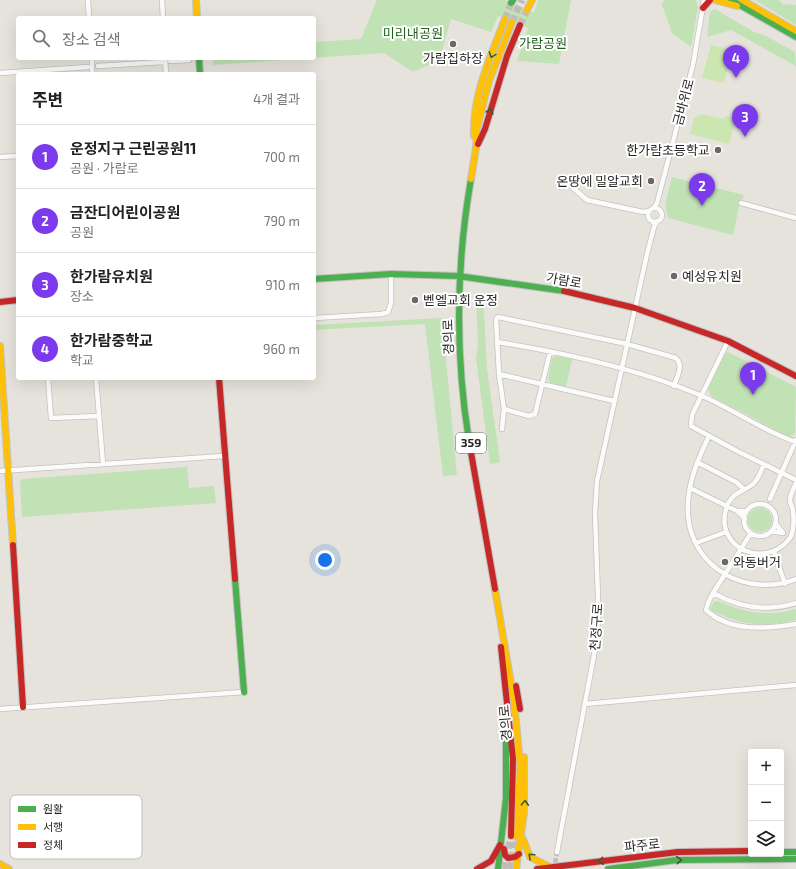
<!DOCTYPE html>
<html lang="ko">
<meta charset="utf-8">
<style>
body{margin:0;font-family:"Exo 2","Noto Sans KR",sans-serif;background:#f2f2f2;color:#222}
.controls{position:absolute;right:12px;bottom:12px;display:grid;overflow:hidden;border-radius:4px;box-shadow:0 4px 16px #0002}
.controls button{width:36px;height:36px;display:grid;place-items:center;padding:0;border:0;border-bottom:1px solid #e0e0e0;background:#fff;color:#222;font:20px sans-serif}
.you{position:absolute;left:325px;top:560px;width:14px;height:14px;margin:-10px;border:3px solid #fff;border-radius:50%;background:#1a73e8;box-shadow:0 0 0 6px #1a73e833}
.badge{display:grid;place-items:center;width:26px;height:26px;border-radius:50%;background:#7c3aed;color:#fff;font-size:13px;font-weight:700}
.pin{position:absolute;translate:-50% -33px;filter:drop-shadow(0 1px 2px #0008)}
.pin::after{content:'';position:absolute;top:21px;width:14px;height:12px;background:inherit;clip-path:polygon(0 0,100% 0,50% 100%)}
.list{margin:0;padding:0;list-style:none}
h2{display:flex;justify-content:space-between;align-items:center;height:52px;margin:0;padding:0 16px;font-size:17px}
h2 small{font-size:13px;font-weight:400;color:#767676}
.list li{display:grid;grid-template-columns:26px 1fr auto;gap:12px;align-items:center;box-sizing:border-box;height:64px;padding:0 16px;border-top:1px solid #e0e0e0}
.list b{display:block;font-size:15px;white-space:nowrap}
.list p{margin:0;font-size:13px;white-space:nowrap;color:#767676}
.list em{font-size:13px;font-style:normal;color:#767676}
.icon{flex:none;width:22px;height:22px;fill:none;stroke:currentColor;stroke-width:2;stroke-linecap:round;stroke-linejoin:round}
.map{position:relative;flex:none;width:796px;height:869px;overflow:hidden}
.search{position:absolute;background:#fff;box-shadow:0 4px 16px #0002;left:16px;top:16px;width:300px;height:44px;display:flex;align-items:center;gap:10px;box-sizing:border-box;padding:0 14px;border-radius:4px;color:#767676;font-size:15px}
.panel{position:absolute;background:#fff;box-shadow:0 4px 16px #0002;left:16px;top:72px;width:300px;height:308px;border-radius:4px}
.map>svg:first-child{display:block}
.green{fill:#c1e2b4}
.pitch{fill:#cce6b2}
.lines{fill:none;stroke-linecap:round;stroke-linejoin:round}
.street-tunnel{stroke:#c0bdb8;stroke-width:4.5;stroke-dasharray:4.5 2;stroke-linecap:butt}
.primary-tunnel{stroke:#c0bdb8;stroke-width:7;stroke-dasharray:7 3.5;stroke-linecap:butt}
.street-casing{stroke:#c3c2c2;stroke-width:6}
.fast-casing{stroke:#c3c2c2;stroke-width:8}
.slow-casing{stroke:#c3c2c2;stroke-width:8}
.jam-casing{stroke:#c3c2c2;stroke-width:8}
.street{stroke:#fbfbfa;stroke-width:4.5}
.fast{stroke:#4caf50;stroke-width:6}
.slow{stroke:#ffc107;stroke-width:6}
.jam{stroke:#c62828;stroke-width:6}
.oneway{stroke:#365d37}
.poi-dot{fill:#6a6966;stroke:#fff;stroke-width:1.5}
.labels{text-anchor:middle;stroke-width:4;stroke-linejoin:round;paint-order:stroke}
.shield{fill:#fff;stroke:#686868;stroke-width:1}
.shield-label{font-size:12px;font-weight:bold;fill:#272727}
.park-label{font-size:13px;fill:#1e6219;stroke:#fff}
.poi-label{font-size:13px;fill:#272727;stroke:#fff;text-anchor:start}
.street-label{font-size:13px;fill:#272727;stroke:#fff}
.key{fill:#fff;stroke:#bebebe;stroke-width:1}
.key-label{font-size:11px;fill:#272727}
</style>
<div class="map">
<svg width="796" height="869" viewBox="0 0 796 869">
<rect width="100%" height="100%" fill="#e6e3dc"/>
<path class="green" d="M377 0H505L534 13 538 0H571L559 64 517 61 528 28 498 16 491 32 451 19 439 61 413 72 384 53 213 65V58H314V42L361 39Z
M664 0H696L698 7 691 47 672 33 662 5Z
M755 0H779L783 4 796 5V25Z
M715 9 754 32 766 36 795 52 796 66 731 30 707 37 710 12Z
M672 177 744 195 739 207 733 235 668 218 665 205Z
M478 293 483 294 487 369 500 462 490 464 476 358 478 346 476 296Z
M442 318 457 475 443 476 425 324 314 330V325Z
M728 352 796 387 795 434 789 437 711 396 708 389 725 354Z
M556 356 572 359 566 387 551 383 548 379 552 358Z
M187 467 189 488 214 486 216 503 22 517 20 482 22 479Z
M748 520a12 12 0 1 1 24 0a12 12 0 1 1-24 0Z
M718 601C744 613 768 617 796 609V620C763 628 743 625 712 611L710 608 714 602Z"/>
<path class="pitch" d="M711 45 732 50 724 83 702 78Z
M702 114 724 119 725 116 736 118 729 144 690 134 694 118H696L697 115 701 116Z"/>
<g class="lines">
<path class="street-tunnel" d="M554 869 557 852"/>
<path class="primary-tunnel" d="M505 19 511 3
M512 22 522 0
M520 25 527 10
M504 869 511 836
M510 869 517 837"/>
<g class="street-casing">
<path id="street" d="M88 0 89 18
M162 0 163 18
M92 58V74
M165 58 166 74
M170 61 189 60
M98 66 163 62
M0 73 88 67
M0 157 18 156
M572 187 587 200 643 212 649 211
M741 203 796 218
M648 215a7 7 0 1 1 14 0a7 7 0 1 1-14 0Z
M654 208 657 203 693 65 704 0
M314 318 382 314 388 312 391 303V274
M728 341 692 415 691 426 737 451 796 480
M497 342C566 353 635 368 700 395 733 409 763 431 796 442
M499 374 614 401
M48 378 51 418 98 416
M96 378 103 464
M504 409 529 416 535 414 550 352
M502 429 504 409 499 374 496 319 498 317 627 344 676 358C684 366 677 376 674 386
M709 436C697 461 686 487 688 515 692 569 748 598 796 579
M697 462 736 482 744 489
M764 464C761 471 759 478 754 483 744 493 732 490 726 509 715 549 766 570 790 538 794 532 794 519 793 511 793 507 790 504 790 500 790 494 794 488 796 483
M0 471 224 456
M690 488 737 511
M770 499 796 440
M744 520a16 16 0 1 1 32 0a16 16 0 1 1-32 0Z
M745 519 737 511H747
M771 531 783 533 775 523
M751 533 713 593 708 603 706 610C730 632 766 629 796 624
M696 543 726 532
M774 552 785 584
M713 593C740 608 767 612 796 603
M585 704 796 685
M0 709 244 692
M557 852 597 639 598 598 595 513 597 481 647 254 654 227 657 221"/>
</g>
<g class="fast-casing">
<path id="fast" d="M731 0 796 37
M511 3 513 0
M199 58 200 74
M314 279 391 274 458 276 564 291
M469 441C455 354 456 266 471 179
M235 579 244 692
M781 852H796
M498 869 506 798V735
M608 869 677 860 796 859"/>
</g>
<g class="slow-casing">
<path id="slow" d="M196 0 197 18
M715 0 737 6
M742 0 796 31
M527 10 532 0
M474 136C472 96 491 56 505 19
M471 179 476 148 477 128 489 81 512 22
M0 346 13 545
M495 589 514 701 520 764 517 837
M523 839 530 857 550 867
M0 864 9 869
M516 869 524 813V757"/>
</g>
<g class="jam-casing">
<path id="jam" d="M703 8 710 0
M478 144 485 129 507 56 520 25
M564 291 635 308 728 341 796 376
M0 302 18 300
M219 378 235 579
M469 441 495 589
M13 545 23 707
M501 647 513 759 511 836
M516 686 520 709
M504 849 505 855 508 858 515 857 519 854
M477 869 491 861 500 845
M537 869 678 852 751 851"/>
</g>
<use href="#street" class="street"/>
<use href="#fast" class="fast"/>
<use href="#slow" class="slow"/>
<use href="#jam" class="jam"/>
</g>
<defs><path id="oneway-chevron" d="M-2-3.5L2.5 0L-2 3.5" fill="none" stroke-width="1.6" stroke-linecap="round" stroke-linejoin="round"/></defs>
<g class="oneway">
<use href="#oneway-chevron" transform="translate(492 55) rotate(110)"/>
<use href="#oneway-chevron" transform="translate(490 111) rotate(-74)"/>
<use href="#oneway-chevron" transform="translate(525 803) rotate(-87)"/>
<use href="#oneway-chevron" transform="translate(531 856) rotate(-137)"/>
<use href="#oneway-chevron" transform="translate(679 860) rotate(-4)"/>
<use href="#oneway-chevron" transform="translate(601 861) rotate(173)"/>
</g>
<g class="poi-dot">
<circle cx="453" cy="44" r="4"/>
<circle cx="718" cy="150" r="4"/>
<circle cx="651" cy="181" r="4"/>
<circle cx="674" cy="276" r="4"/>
<circle cx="415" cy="300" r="4"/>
<circle cx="725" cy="562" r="4"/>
</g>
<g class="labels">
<rect class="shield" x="456" y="433" width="30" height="20" rx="3"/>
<g class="shield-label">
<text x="471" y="447">359</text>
</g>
<g class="park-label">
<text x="413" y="38">미리내공원</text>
<text x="543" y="48">가람공원</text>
</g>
<g class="poi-label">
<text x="453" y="63" text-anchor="middle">가람집하장</text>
<text x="710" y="155" text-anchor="end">한가람초등학교</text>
<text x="643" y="186" text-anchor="end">온땅에 밀알교회</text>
<text x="682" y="281">예성유치원</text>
<text x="423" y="305">벧엘교회 운정</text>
<text x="733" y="567">와동버거</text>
</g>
<g class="street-label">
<text transform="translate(683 102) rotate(-75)" y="5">금바위로</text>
<text transform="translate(564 280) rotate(10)" y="5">가람로</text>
<text transform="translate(448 337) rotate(-92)" y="5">경의로</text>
<text transform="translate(596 627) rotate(-86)" y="5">천정구로</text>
<text transform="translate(505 723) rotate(-95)" y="5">경의로</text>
<text transform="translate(642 845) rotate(-6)" y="5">파주로</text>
</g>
</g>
<rect x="10" y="795" width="132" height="64" rx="6" class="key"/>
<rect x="18" y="806" width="18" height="6" fill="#4caf50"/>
<rect x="18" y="824" width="18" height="6" fill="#ffc107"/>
<rect x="18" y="842" width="18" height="6" fill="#c62828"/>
<g class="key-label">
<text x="43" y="813">원활</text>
<text x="43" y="831">서행</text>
<text x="43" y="849">정체</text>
</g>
</svg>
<div class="controls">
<button>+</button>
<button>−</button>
<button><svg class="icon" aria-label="layers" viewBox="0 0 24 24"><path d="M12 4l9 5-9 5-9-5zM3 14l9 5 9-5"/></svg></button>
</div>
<div class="you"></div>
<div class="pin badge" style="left:753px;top:395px">1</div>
<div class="pin badge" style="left:702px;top:206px">2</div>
<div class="pin badge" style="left:745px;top:137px">3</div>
<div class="pin badge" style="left:736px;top:78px">4</div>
<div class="search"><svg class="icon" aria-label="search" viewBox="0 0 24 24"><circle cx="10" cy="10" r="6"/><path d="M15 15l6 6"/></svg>장소 검색</div>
<section class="panel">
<h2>주변<small>4개 결과</small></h2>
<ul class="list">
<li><span class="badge">1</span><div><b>운정지구 근린공원11</b><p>공원 · 가람로</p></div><em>700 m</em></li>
<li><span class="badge">2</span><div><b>금잔디어린이공원</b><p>공원</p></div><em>790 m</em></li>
<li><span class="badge">3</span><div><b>한가람유치원</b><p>장소</p></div><em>910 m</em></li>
<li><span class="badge">4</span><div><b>한가람중학교</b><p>학교</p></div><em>960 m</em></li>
</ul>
</section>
</div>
